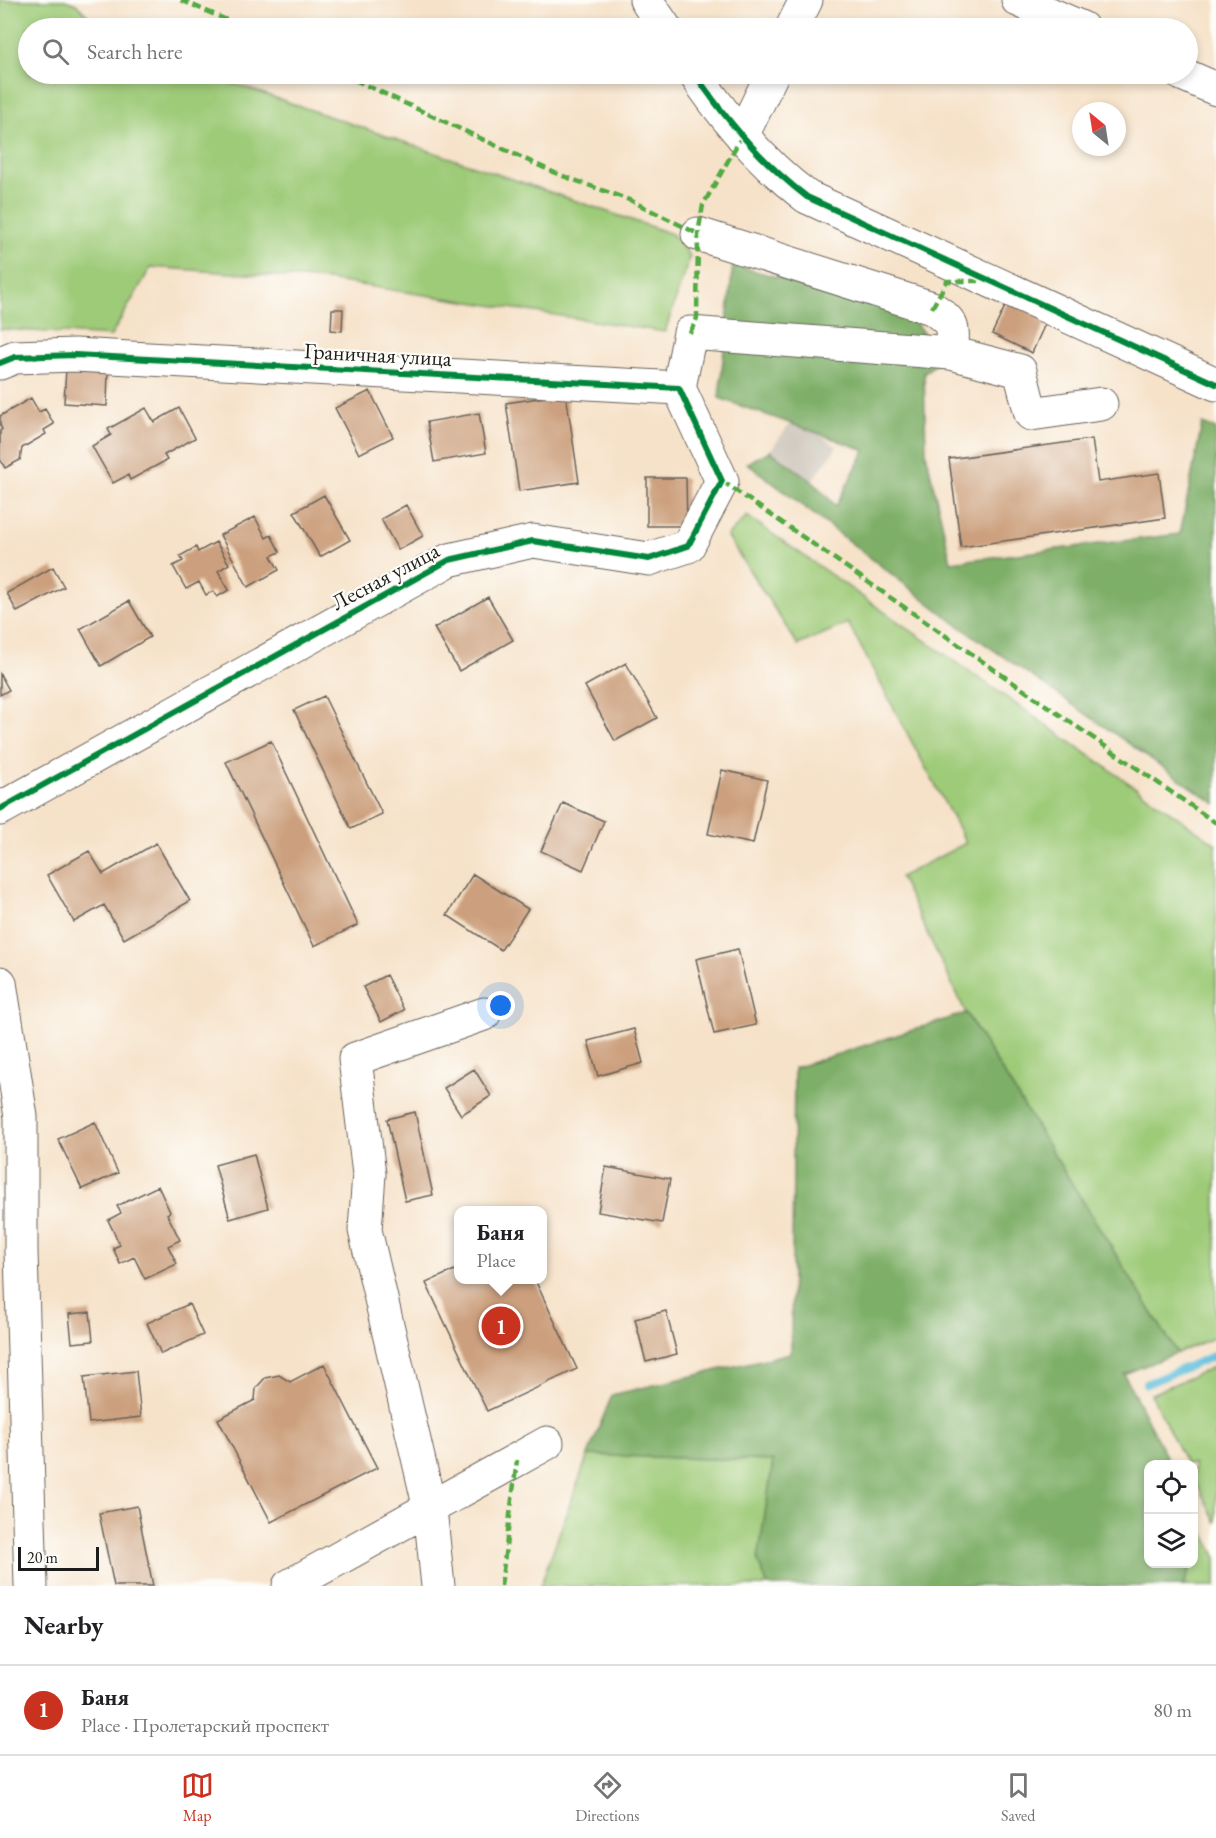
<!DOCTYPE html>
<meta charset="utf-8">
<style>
body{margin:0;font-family:"EB Garamond",serif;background:#f6f6f6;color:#202124}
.controls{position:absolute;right:18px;bottom:18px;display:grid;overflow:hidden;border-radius:12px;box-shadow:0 3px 9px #0003}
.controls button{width:54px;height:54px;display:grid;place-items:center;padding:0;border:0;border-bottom:2px solid #e0e0e0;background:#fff;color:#202124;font:30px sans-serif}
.compass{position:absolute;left:1072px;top:102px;width:54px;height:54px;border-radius:50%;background:#fff;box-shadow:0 3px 9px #0003;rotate:330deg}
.scale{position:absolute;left:18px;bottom:15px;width:81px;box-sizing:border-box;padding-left:6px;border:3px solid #1c1c1c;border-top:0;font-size:16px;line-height:21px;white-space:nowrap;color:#1c1c1c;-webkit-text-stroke:4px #fdfcf7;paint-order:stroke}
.you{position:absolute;left:501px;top:1006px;width:21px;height:21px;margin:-15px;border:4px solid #fff;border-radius:50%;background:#1a73e8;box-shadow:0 0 0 9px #1a73e833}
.badge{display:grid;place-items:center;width:39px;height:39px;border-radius:50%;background:#c8321e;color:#fff;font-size:20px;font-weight:700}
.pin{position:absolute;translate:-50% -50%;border:3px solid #fff;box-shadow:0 2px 6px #0006}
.popup{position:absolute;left:454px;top:1206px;width:93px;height:78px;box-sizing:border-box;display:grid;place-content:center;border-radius:12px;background:#fff;filter:drop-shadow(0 2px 4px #0005);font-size:20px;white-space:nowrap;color:#757577}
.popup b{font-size:22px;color:#202124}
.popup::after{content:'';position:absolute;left:50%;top:100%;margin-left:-12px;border:12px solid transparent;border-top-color:#fff}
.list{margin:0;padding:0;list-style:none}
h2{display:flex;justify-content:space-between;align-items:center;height:78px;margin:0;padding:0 24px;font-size:26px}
h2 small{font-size:20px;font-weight:400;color:#757577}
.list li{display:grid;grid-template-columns:39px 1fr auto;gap:18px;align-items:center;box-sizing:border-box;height:90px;padding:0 24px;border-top:2px solid #e0e0e0}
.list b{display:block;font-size:22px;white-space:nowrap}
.list p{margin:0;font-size:20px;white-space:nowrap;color:#757577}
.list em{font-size:20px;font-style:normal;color:#757577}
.icon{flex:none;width:33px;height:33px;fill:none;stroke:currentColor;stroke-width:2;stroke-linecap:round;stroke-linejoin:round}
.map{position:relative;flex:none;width:1216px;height:1586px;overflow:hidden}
.search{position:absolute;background:#fff;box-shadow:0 3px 9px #0003;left:18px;right:18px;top:18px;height:66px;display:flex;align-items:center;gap:15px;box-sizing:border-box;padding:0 21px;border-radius:33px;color:#757577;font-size:22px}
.sheet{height:168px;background:#fff}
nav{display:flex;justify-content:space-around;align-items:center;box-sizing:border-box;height:84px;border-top:2px solid #e0e0e0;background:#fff;font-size:16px;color:#757577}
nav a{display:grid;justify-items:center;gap:3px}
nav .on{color:#c8321e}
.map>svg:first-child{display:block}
.industrial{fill:#cbc3b8}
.green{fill:#9ecb78;stroke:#5d744a;stroke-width:1.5}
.forest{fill:#7eaf68;stroke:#4d6642;stroke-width:1.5}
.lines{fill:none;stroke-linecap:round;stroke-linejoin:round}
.stream{stroke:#5ebfdc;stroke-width:8}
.building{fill:#cca07e}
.minor-casing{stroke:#686159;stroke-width:35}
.minor{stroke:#fff;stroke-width:33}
.quiet{stroke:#52a943;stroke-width:4.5;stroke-dasharray:9 4.5;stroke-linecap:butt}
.cycleway-casing{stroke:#fdfcf7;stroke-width:10}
.cycleway{stroke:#00873e;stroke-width:6}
.labels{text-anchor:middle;stroke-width:4.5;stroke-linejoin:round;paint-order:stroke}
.street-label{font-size:22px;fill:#1c1c1c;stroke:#fdfcf7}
</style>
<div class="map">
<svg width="1216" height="1586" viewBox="0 0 1216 1586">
<rect width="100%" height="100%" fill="#fdfcf7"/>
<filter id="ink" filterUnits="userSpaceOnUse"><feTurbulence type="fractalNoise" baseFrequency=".0167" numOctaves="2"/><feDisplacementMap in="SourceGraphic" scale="12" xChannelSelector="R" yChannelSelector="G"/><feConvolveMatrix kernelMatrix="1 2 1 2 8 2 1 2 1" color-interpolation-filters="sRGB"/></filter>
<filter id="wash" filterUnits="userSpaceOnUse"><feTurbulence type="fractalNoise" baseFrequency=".008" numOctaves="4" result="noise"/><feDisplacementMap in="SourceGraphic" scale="24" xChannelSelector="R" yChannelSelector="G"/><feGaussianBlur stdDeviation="1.35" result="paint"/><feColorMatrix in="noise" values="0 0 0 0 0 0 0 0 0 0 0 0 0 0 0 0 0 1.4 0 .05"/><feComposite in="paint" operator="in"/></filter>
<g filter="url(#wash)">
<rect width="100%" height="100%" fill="#f6e2c9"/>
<path class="industrial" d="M795 417 837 447 812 481 770 451Z"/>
<path class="green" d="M0 0H65L76 4 100 28H28V74H206L672 234 690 256 665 332 328 280 151 267 111 336 0 329Z
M747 516 1216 844V1337L1177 1353 966 1013 900 877 966 843 848 623 798 645 727 536Z
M1216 1366V1523L1194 1478V1464H1186L1151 1394Z
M588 1455 773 1461 758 1561 768 1586H540Z
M1203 1531 1216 1556V1586H1183L1192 1564H1194V1558Z"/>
<path class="forest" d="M733 265 908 313 943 360 924 372 926 453 951 562 1180 534 1202 424 1216 429V804L959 626 747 463 770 451 812 481 836 506 865 450 719 398Z
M966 1013 1177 1353 1124 1374 1170 1464H1148V1564H1192L1183 1586H768L758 1561 773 1461 588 1455 612 1395 791 1353 794 1068Z
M1194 1511 1203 1531 1194 1558Z"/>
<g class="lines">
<path class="stream" d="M1146 1384 1216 1355"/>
</g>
<g id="blocks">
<path class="building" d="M1009 298 1048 317 1032 353 992 334Z
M332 309H343L342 331 331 330Z
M66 368 108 369 107 406 64 403Z
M370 391 393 437 359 454 335 408Z
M566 394 579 482 519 491 506 403Z
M31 398 39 412 45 409 54 424 44 430 46 434 22 448 20 460 5 468 0 459V431L2 429 0 425V416Z
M146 408 154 422 179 408 195 438 164 455 167 460 130 480 128 475 113 483 92 446 111 435 108 429Z
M479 413 486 453 434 462 427 422Z
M1092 439 1098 482 1159 473 1165 518 961 547 949 459Z
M647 478H686L687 526H647Z
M324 495 350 540 320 557 294 512Z
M406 505 423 536 398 550 381 519Z
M255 517 266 538 271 535 280 552 271 556 279 570 248 587 220 535Z
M216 542 229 564 218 571 229 590 217 597 213 591 206 595 199 582 186 589 173 566 183 561 180 556 196 547 198 552Z
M53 567 64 587 17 612 7 593Z
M488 597 513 640 459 671 434 628Z
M129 601 150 637 101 666 80 629Z
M626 663 657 718 615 741 585 686Z
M0 674 9 690 0 695Z
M324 696 382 814 351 829 294 710Z
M271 741 358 925 314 946 226 762Z
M722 770 767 780 753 844 708 834Z
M563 803 604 821 583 870 541 851Z
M156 843 190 901 124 939 104 905 74 922 47 875 89 851 103 874Z
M473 874 528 909 501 950 447 915Z
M738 949 756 1025 714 1034 696 959Z
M386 975 404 1010 381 1022 363 987Z
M634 1029 643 1063 598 1076 588 1041Z
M474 1069 491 1096 461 1115 444 1088Z
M415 1112 433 1195 405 1201 387 1119Z
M95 1122 118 1173 82 1189 58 1139Z
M254 1154 268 1208 230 1219 215 1165Z
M606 1167 670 1179 662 1223 598 1212Z
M158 1186 170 1212 167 1214 180 1240 168 1246 177 1264 145 1279 134 1257 120 1264 113 1248 120 1245 108 1220 121 1213 117 1206Z
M459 1268V1280H535L577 1369 487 1411 426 1283Z
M189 1304 203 1335 161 1354 147 1323Z
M666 1311 677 1354 646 1362 635 1319Z
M90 1312 93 1341 72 1343 69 1314Z
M324 1364 377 1468 271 1522 218 1419 255 1400 256 1388 265 1378 279 1375 290 1382Z
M136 1371 141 1417 89 1423 84 1377Z
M137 1506 153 1586H114L99 1513Z"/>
</g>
</g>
<g filter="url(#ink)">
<use href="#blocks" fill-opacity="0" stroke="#686159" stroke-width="1.5"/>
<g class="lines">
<g class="minor-casing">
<path id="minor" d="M646 0 665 28
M1018 0 1082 28
M792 28 806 0
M695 74C726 120 762 163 807 197L1216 384
M1182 74 1216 89
M742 136 772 74
M698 234 932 308C954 323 954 326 951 353
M0 363 15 357 75 355 679 388
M679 388 690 333 951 353 1020 371 1031 414 1101 404
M0 809 449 560 533 541 649 559 688 546 722 481 679 388
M0 983 21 1117V1252L31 1586
M289 1586 547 1443
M438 1586 430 1509 365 1230 369 1174 355 1059 484 1014"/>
</g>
<use href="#minor" class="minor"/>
<path class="quiet" d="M181 0 245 28
M342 74 555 173 632 201 698 234
M932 308 947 281H984
M690 333 697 318 698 234 703 205 742 136
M722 481 1216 823
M501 1586 517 1460"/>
<g class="cycleway-casing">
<path id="cycleway" d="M695 74C726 120 762 163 807 197L1216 384
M0 363 15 357 75 355 679 388 722 481 688 546 649 559 533 541 449 560 0 809"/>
</g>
<use href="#cycleway" class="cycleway"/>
</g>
</g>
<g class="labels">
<g class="street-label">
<text transform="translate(378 354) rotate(3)" y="8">Граничная улица</text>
<text transform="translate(385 576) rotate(-28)" y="8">Лесная улица</text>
</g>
</g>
</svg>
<div class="controls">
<button><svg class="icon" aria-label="locate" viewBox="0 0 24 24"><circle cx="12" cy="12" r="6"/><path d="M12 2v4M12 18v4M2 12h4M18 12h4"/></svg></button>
<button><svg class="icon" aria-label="layers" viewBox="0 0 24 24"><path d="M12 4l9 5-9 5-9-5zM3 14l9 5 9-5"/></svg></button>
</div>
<svg class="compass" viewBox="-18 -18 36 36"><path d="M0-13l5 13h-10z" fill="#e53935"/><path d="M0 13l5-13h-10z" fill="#757577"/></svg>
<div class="scale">20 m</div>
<div class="you"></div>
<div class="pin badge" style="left:501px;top:1326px">1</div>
<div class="popup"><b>Баня</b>Place</div>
<div class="search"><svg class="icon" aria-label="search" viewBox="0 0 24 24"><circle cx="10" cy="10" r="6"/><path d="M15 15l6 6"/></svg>Search here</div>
</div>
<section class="sheet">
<h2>Nearby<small></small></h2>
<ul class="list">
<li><span class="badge">1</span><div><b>Баня</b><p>Place · Пролетарский проспект</p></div><em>80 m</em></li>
</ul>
</section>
<nav>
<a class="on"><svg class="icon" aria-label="map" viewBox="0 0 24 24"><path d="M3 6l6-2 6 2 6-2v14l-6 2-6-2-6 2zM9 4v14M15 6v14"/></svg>Map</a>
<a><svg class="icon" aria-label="directions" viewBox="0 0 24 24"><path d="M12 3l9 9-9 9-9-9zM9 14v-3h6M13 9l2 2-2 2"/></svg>Directions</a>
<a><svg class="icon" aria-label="saved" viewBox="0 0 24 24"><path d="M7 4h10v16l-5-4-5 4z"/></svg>Saved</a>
</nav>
